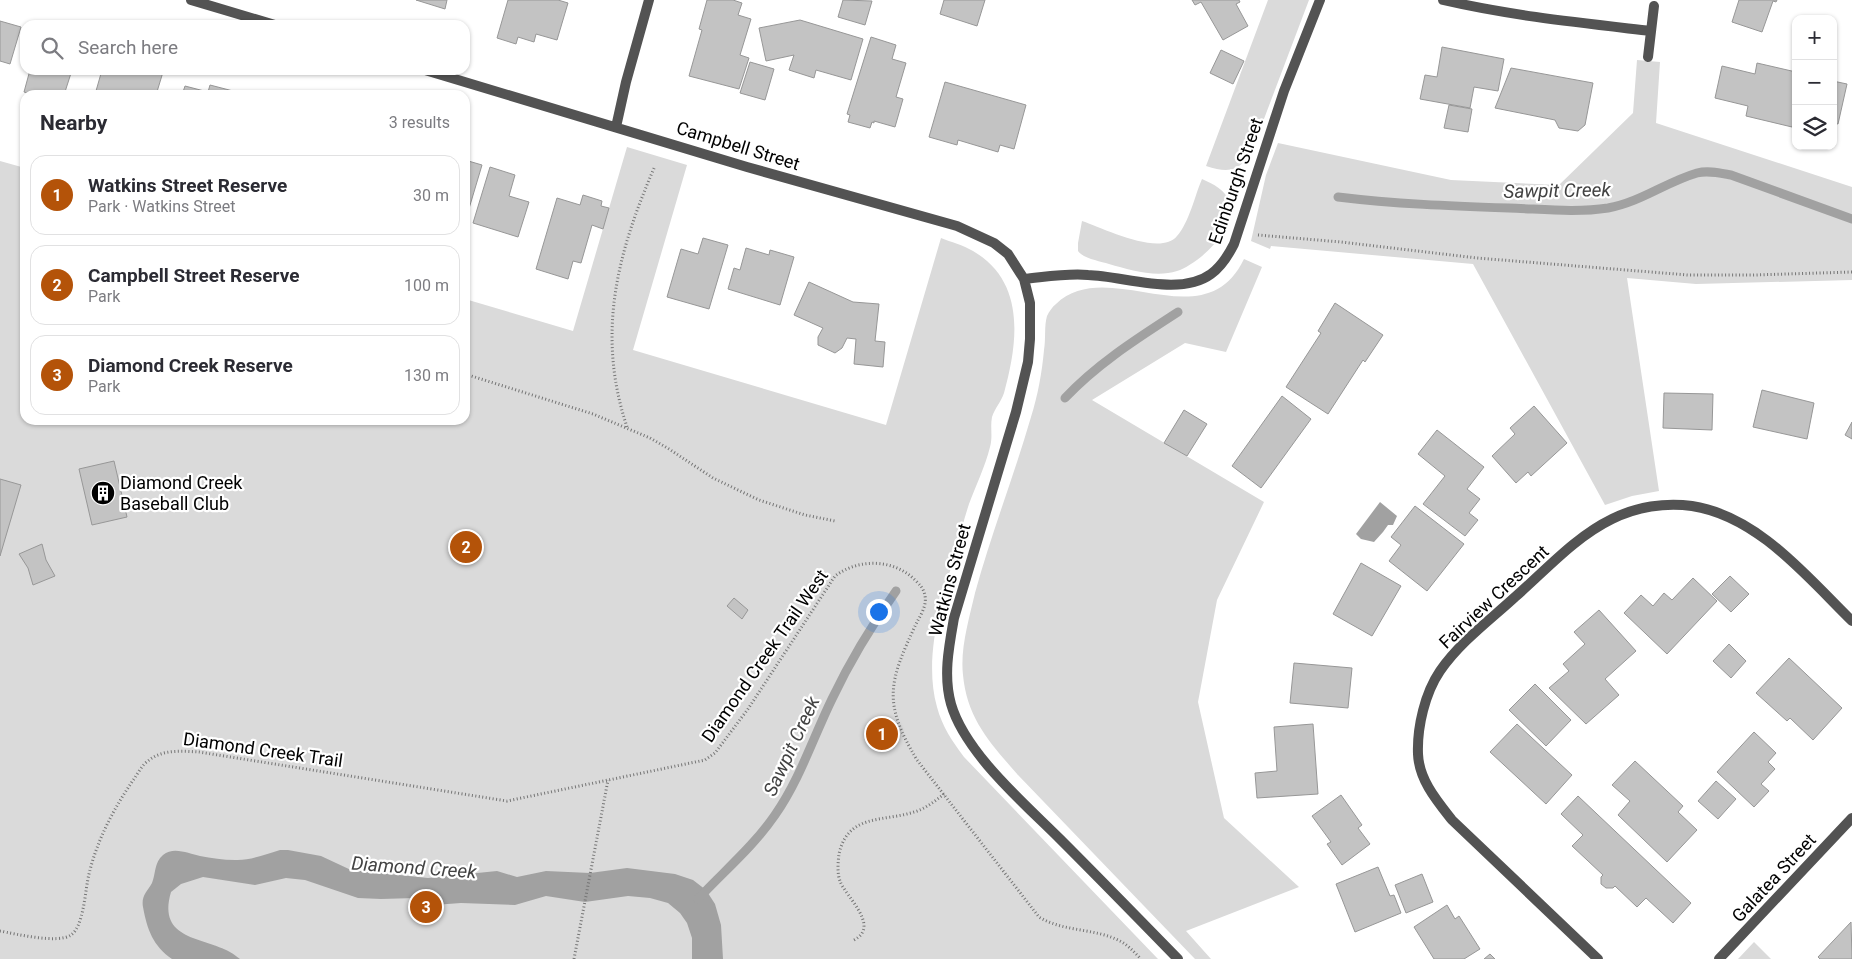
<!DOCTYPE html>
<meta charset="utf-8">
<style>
body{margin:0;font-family:Roboto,sans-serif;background:#f2f2f3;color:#2b2b33}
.controls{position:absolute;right:15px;top:15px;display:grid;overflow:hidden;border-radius:10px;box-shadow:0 1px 4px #0004}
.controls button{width:45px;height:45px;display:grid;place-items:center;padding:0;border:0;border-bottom:1px solid #e1e1e2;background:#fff;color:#2b2b33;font:25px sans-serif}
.you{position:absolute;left:878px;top:611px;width:18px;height:18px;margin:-12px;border:4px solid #fff;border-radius:50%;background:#1a73e8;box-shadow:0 0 0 8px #1a73e833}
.badge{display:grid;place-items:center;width:32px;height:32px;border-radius:50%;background:#b45309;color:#fff;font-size:16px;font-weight:700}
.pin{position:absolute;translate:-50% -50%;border:2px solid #fff;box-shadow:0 1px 5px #0006}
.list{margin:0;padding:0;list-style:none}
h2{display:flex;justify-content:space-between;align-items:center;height:65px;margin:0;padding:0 20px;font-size:21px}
h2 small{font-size:16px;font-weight:400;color:#7c7c81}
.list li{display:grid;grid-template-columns:32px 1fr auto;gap:15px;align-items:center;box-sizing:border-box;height:80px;margin:0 10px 10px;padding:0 10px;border:1px solid #e1e1e2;border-radius:15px}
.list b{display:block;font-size:19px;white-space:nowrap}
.list p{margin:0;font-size:16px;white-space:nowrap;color:#7c7c81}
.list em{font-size:16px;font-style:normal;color:#7c7c81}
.icon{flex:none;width:28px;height:28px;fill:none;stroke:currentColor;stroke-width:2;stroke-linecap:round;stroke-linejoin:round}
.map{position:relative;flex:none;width:1852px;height:959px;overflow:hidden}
.search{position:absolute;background:#fff;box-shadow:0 1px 4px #0004;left:20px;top:20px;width:450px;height:55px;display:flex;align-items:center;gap:12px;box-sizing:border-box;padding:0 18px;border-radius:15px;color:#7c7c81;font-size:19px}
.panel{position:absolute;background:#fff;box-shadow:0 1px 4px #0004;left:20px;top:90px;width:450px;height:335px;border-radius:15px}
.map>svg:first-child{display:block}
.green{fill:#dadada}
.water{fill:#a1a1a1}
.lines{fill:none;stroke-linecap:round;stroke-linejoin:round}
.stream{stroke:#a1a1a1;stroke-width:9}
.building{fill:#c3c3c3;stroke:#979797}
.path{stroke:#757575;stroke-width:3;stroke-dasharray:1 2.5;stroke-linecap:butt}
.minor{stroke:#535353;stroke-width:10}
.labels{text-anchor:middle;stroke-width:4.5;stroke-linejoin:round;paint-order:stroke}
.street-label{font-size:18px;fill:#000;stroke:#fff}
.poi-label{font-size:18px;fill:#000;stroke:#fff;text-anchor:start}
.water-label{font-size:19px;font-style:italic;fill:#424242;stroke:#fff}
</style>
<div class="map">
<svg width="1852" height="959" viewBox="0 0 1852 959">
<rect width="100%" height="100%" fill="#fff"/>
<path class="green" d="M1268 0H1309L1256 140C1244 167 1236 176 1206 166Z
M1637 60 1660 62 1656 123 1852 187V280L1696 284 1627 278 1659 491 1632 496 1605 505 1473 264 1271 246 1270 249 1251 241 1266 175 1278 143 1451 180 1559 185 1633 113Z
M627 147 687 165 633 350 886 425 941 238C951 242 963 245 973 251 1026 282 1018 342 1004 393 1001 402 995 408 992 417 990 427 993 437 990 447 985 467 976 485 969 504 964 519 960 535 956 551 942 599 923 657 937 707 942 726 952 741 964 757L1158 959H0V161L25 168V420H465V299L573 331Z
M1202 179C1213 184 1226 190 1230 203 1238 228 1199 264 1177 271 1156 278 1130 270 1109 264 1100 261 1084 259 1078 251V243L1082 221C1103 228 1160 257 1177 236 1189 223 1195 195 1202 179Z
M1244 259 1262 267 1226 352 1185 343 1092 400 1264 502 1217 600 1198 702 1224 818 1299 887 1186 931 1211 959H1195L1018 775C991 744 967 719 963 675 960 649 969 619 975 593 991 534 1014 476 1031 417 1038 395 1042 372 1044 350 1046 339 1044 326 1047 316 1049 312 1052 307 1056 304 1108 254 1204 342 1244 259Z
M1754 942 1771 959H1738Z"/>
<path class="water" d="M1380 502 1397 516 1393 525H1388L1383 532 1374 542 1361 539 1356 534Z
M280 850H288L321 856 351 870 428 878 497 871 517 877 546 871 590 873 627 868 675 874 693 880 706 890 715 904 721 925 723 959H692V938L687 923 680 913 668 903 650 898 628 896 585 902 546 896 515 905 461 903 434 905 415 898 381 899 358 898 305 880 286 878 255 885 203 877 181 884 171 892C155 946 215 935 240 959H172C153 946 147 929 143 907 141 896 147 892 152 883 156 873 154 863 163 855 174 846 189 854 200 856 211 858 223 860 235 860 249 861 266 854 280 850Z"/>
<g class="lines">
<path class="stream" d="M1338 197C1395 204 1452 206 1509 208 1541 209 1576 213 1608 208 1641 202 1666 182 1697 173 1708 170 1720 173 1731 175L1852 219
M1065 398C1098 363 1138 338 1178 312
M698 899C724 871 753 847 775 815 800 779 813 738 832 699 850 661 872 625 896 591"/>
</g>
<path class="building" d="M416 0H447L445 9Z
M508 0H558L568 3 557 40 536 34 534 42 518 37 516 44 497 38Z
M707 0H733L742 3 738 15 751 19 740 55 749 58 739 89 689 76 702 30 699 29Z
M843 0 872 1 865 25 838 17Z
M944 0H985L977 26 940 14Z
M1192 0H1239L1240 2 1236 4 1248 26 1223 40 1201 2 1195 5Z
M1739 0H1777L1776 2 1773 1 1762 32 1732 22Z
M800 20 863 39 851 80 816 70 814 78 789 70 794 55 766 61 759 28Z
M0 21 21 27 10 64 0 61Z
M871 37 896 45 892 59 906 63 896 97 903 99 895 127 874 121V123L872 122 870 128 848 122 850 115 847 114Z
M1442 47 1504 59 1498 91 1474 87 1470 108 1420 99 1425 75 1437 77Z
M1221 50 1244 61 1233 84 1210 73Z
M750 62 774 69 765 100 740 93Z
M1757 63 1796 72V114L1792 127 1746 116 1748 106 1715 98 1722 66 1755 74Z
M1511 68 1593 83 1585 125 1578 131 1559 128 1555 120 1495 108Z
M30 70H72L64 95H35L24 92Z
M102 70H158L163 72 156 95H111L96 91Z
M1833 81 1847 84 1838 124 1833 123Z
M945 82 1026 105 1014 149 1000 145 998 152 958 140 957 145 929 137Z
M210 85 233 91 232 95H182L185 86 208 92Z
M1449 105 1472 109 1468 132 1444 128Z
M465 160 482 165 465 222Z
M490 167 515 175 509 196 529 202 518 237 473 223Z
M583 195 602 201 601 206 609 208 603 229 592 225 581 263 573 261 568 279 536 269 557 198 580 205Z
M703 238 728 245 709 309 667 297 681 249 698 254Z
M746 248 769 255 770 250 794 257 780 305 728 289 734 268 740 270Z
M809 282 853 302 879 304 875 341 885 342 883 367 854 364 856 339 847 338 842 348 835 353 818 345V337L823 328 794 315Z
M1335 303 1383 335 1365 362 1363 360 1328 414 1286 387 1321 333 1318 331Z
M1762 390 1814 403 1807 439 1753 427Z
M1664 393 1713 394 1712 430 1663 428Z
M1282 396 1311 419 1261 488 1232 466Z
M1534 406 1567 443 1531 476 1528 472 1516 483 1492 456 1515 434 1510 428Z
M1184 410 1207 424 1187 456 1164 443Z
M1852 422V439L1845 435Z
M1437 430 1484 467 1467 489 1480 499 1469 513 1478 520 1465 536 1423 504 1445 476 1418 454Z
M114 461 127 517 92 525 79 469Z
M0 479 21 485 0 556Z
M1415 506 1464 544 1427 591 1389 561 1401 545 1391 537Z
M42 544 46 560 55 576 33 585 28 568 19 554Z
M1361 563 1401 586 1372 636 1333 614Z
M1730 576 1749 594 1731 612 1712 594Z
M1693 578 1717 601 1667 654 1624 613 1641 595 1653 606 1664 593 1672 600Z
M734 598 748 610 742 619 727 606Z
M1599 610 1636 651 1605 679 1619 695 1586 724 1549 688 1569 671 1563 664 1585 644 1574 632Z
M1729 644 1746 661 1731 678 1713 661Z
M1789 658 1842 708 1813 740 1790 718 1787 721 1756 693Z
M1294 663 1352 668 1348 708 1290 703Z
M1535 684 1571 720 1546 746 1509 710Z
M1313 724 1318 794 1257 798 1255 773 1277 771 1274 727Z
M1517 724 1572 775 1546 804 1490 752Z
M1754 732 1776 753 1768 762 1775 769 1761 784 1769 791 1754 807 1717 772Z
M1635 761 1683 806 1678 812 1697 830 1667 862 1618 815 1630 801 1612 785Z
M1716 781 1736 799 1718 819 1698 801Z
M1341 795 1362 825 1358 828 1370 844 1342 865 1327 844 1331 842 1312 816Z
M1578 796 1691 903 1673 923 1646 898 1637 907 1615 886 1613 888H1606L1601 884V877L1603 875 1572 846 1583 835 1561 814Z
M1378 867 1390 896 1394 895 1401 913 1355 932 1336 884Z
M1422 874 1433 902 1406 913 1395 885Z
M1447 905 1455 919 1459 916 1480 949 1464 959H1434L1414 927Z
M1851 922 1852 959H1820L1818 957Z
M1490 954 1495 959H1484Z"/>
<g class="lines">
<path class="path" d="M1258 235 1341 242 1477 258 1688 275H1754L1852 272
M465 374 593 414 650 438 669 449 713 478 759 500 805 515 835 521
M627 427C596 334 617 253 655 166
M0 931C16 934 58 944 71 935 84 926 85 890 89 874 97 840 114 808 134 779 138 773 142 765 148 761 162 749 182 751 199 752L507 801 705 760 715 753 748 709 835 576C859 558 894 559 915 580 920 585 924 589 925 596 927 606 920 616 916 624 889 682 882 702 917 760L1039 917C1063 932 1095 928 1120 941 1128 945 1134 952 1141 959
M854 940C881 926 845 896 840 881 837 873 838 862 839 854 848 813 884 822 914 812 925 809 935 801 944 794
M574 959 608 780"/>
<path class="minor" d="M191 0 275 25
M1443 0C1512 16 1582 23 1651 31
M1648 57 1654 6
M425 70 747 167 957 226 994 243 1008 254 1024 279 1030 303V339L1028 362 1016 412 954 618C949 646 943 676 951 704 965 753 1025 804 1060 839 1100 879 1139 919 1178 959
M616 127 626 82 649 0
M1024 279C1045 277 1067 273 1088 275 1124 276 1180 297 1211 274 1222 266 1228 256 1234 244L1284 91 1320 0
M1598 959 1452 820C1437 801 1419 780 1418 754 1417 727 1425 693 1440 671 1460 642 1490 620 1515 597 1546 570 1575 537 1612 519 1636 507 1665 502 1692 506 1758 516 1807 577 1852 621
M1719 959 1852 818"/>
</g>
<defs>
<g id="building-disc" transform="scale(1.25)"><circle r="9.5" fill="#000" stroke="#fff"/><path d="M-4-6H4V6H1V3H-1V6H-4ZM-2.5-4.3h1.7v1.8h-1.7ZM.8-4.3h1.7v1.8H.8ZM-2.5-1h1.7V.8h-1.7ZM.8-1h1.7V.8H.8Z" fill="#fff"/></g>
</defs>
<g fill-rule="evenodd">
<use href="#building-disc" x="103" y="493"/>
</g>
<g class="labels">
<g class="street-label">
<text transform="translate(738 146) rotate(17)" y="6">Campbell Street</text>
<text transform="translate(1236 181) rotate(-71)" y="6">Edinburgh Street</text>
<text transform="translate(950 580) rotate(-75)" y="6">Watkins Street</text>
<text transform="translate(1494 597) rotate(-43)" y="6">Fairview Crescent</text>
<text transform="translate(765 656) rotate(-55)" y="6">Diamond Creek Trail West</text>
<text transform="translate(263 750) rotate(8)" y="6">Diamond Creek Trail</text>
<text transform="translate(1774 878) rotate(-47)" y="6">Galatea Street</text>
</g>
<g class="poi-label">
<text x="120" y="489">Diamond Creek<tspan x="120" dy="21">Baseball Club</tspan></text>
</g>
<g class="water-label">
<text transform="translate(1557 190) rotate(-1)" y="7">Sawpit Creek</text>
<text transform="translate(791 746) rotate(-65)" y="7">Sawpit Creek</text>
<text transform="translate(414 867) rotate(4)" y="7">Diamond Creek</text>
</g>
</g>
</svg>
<div class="controls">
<button>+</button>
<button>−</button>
<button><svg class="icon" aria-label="layers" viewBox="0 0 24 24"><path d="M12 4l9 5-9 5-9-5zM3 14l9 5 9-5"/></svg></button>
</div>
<div class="you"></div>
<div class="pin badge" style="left:882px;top:734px">1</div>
<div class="pin badge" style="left:466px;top:547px">2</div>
<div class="pin badge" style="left:426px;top:907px">3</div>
<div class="search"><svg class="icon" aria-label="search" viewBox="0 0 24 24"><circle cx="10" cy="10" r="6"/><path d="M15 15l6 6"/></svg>Search here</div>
<section class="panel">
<h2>Nearby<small>3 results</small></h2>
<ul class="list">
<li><span class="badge">1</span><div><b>Watkins Street Reserve</b><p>Park · Watkins Street</p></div><em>30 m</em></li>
<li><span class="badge">2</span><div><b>Campbell Street Reserve</b><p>Park</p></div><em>100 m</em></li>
<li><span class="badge">3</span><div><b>Diamond Creek Reserve</b><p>Park</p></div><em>130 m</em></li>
</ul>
</section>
</div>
